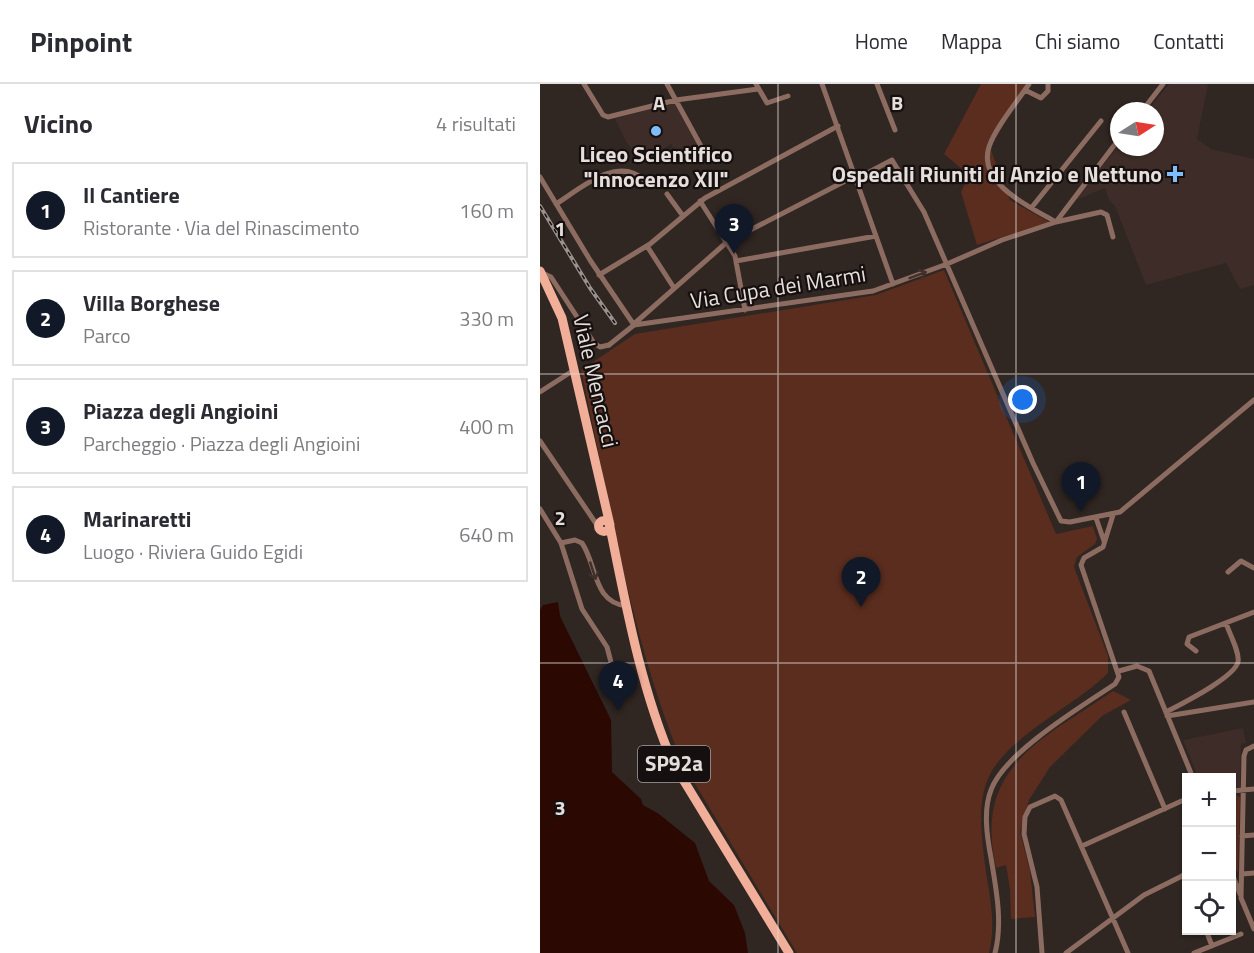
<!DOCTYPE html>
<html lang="it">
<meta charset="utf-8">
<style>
body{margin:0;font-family:"Titillium Web",sans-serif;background:#f2f2f3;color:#2b2b33}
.controls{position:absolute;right:18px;bottom:18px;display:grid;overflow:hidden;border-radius:0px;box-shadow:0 2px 4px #0004}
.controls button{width:54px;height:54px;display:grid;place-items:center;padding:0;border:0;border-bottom:2px solid #e1e1e2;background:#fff;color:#2b2b33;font:30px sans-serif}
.compass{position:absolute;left:570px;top:18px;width:54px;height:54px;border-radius:50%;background:#fff;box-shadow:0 2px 4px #0004;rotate:78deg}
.you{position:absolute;left:483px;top:316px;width:21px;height:21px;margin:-15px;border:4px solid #fff;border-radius:50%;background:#1a73e8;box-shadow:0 0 0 9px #1a73e833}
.badge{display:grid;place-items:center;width:39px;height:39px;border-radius:50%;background:#111827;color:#fff;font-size:20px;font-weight:700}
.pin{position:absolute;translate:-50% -50px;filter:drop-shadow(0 2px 3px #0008)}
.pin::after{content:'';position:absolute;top:32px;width:21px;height:18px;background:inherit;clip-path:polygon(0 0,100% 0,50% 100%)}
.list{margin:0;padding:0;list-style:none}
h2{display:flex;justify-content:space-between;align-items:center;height:78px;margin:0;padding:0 24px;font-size:26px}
h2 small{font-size:20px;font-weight:400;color:#7c7c81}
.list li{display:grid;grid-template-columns:39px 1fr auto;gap:18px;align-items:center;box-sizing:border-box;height:96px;margin:0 12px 12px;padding:0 12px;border:2px solid #e1e1e2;border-radius:0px}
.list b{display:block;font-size:22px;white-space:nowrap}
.list p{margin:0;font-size:20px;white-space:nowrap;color:#7c7c81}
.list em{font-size:20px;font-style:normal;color:#7c7c81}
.icon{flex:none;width:33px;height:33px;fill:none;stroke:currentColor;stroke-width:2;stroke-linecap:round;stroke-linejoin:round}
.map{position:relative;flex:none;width:714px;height:869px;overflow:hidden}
header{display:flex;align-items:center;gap:36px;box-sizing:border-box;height:84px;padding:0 30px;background:#fff;border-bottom:2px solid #e1e1e2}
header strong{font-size:28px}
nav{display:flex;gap:33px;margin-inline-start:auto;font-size:21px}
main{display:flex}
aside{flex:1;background:#fff}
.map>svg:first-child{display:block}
.built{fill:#3d2c27}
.green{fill:#5a2d1f}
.water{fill:#2b0902}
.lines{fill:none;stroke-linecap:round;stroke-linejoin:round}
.minor{stroke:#8c6c61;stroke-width:5}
.primary{stroke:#f1ae99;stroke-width:9}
.rail-casing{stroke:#99918e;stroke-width:4}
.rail{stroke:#15100f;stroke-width:1.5;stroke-dasharray:4.5;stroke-linecap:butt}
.minor-bridge{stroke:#8c6c61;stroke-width:5}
.oneway{stroke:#3f302c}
.grid{fill:none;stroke:#e5dedb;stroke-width:1.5;stroke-opacity:0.55}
.poi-dot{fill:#7ebdf9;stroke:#15100f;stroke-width:2}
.labels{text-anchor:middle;stroke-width:4.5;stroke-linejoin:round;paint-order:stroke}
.shield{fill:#15100f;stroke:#a7a09e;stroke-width:1.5}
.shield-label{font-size:21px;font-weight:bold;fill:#e5dedb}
.poi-label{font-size:22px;font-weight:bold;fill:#e5dedb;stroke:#15100f}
.street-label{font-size:22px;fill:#e5dedb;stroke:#15100f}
.grid-label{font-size:20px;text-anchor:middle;font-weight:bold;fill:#e5dedb;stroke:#15100f;stroke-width:4.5;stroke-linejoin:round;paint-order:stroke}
</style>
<header>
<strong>Pinpoint</strong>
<nav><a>Home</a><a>Mappa</a><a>Chi siamo</a><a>Contatti</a></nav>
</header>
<main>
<aside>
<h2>Vicino<small>4 risultati</small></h2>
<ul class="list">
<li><span class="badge">1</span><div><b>Il Cantiere</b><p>Ristorante · Via del Rinascimento</p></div><em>160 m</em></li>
<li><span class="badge">2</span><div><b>Villa Borghese</b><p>Parco</p></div><em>330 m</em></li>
<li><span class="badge">3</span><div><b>Piazza degli Angioini</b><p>Parcheggio · Piazza degli Angioini</p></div><em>400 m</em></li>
<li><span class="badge">4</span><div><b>Marinaretti</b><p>Luogo · Riviera Guido Egidi</p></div><em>640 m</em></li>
</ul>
</aside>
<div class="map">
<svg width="714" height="869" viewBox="0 0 714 869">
<rect width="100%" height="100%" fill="#302622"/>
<path class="built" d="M629 0H668L657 55 671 65 714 75V201L700 205 686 179 606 201 575 122 569 116 565 104 534 117 579 61 615 63V27H607Z
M134 18 160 65 140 76 131 60 102 79 87 59 75 35Z
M703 644 706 659 701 660 700 703 692 704V694L658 693 643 656Z"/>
<path class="green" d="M441 0H488L450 64 470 116 509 138 437 161 421 108 429 91 404 70Z
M404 186 516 450 553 442 557 455 555 460 537 473 534 483 568 572V589C536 622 460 655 446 700 439 720 441 743 443 764 446 800 458 833 449 869H257L143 680C91 557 70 418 41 286L95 250 336 211Z
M573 607 591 616 562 632 510 683 489 716 480 748 490 787 495 833 471 835 470 805 466 781 456 784C433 682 502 656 573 607Z
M696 710 700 714 698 789 692 779V711Z"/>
<path class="water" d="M18 518 20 532 71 636 72 688 101 715 103 721 119 730 155 759 169 797 194 821 205 849 208 869H0V526L3 521Z"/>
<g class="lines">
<path class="minor" d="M44 0 63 31 68 33 136 16 218 5
M127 0 162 64
M216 0 227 19 248 12
M282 0 353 200
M337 0 355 46
M489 0C477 18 455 44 449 63 437 100 492 124 516 138L579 55
M485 6 501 14 508 7V0
M602 27 623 0
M0 93 50 176 94 241
M316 95 352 76 384 128 493 379 521 437 530 438 580 428 714 316
M127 110 143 132
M160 117 195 172 205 226
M16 120C40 105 77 71 104 96
M492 123 561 37
M107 162 134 204
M196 177 336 152
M0 188 11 193 54 259 60 263 69 261
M59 191 110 160 165 114 298 42
M95 239 187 158 315 92
M94 241 333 207 407 180 462 156 516 138 561 128 567 131 573 153
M0 308 34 286
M0 357 59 444
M0 425 21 459 42 525 67 563 77 601
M556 434 564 457
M21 459 35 456 42 459C57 481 53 519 87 522
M688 488 701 477 714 484
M656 567 647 560 649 553 714 528
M579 587 597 582 609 587 653 694
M584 628 625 725
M626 628C641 620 694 594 698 578 700 568 689 549 686 539
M627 632 714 618
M714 662 706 666 704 672 701 814 714 845
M692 707 714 705
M702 752 714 751
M542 762 646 715
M692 790 700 810
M702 790 714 789
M643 791 646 800
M666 846 672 862
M455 869C463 839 456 804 451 774 447 753 443 726 451 706 464 669 542 622 575 600L579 593 541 481 544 474 563 463 573 431
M502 869 497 803 484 750 485 733 490 723 515 712 521 716 588 869
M526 869 604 811 646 790
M654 869 701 850"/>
<path class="primary" d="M0 187 22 234 70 441
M58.5 442a5.5 5.5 0 1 1 11 0a5.5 5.5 0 1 1-11 0Z
M70 443C86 522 101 605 133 679L249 869"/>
<g class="rail-casing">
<path id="rail" d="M0 122 50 204 75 239"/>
</g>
<use href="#rail" class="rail"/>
<path class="minor-bridge" d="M69 261 94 241"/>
</g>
<defs><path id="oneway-shaft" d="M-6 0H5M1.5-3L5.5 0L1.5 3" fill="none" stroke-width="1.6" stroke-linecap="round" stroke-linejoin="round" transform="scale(1.5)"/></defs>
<g class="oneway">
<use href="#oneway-shaft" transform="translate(378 191) rotate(-21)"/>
<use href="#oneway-shaft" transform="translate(53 487) rotate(72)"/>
</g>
<path class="grid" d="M238 0V869M476 0V869M0 290H714M0 579H714"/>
<g class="poi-dot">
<circle cx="116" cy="47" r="6"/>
<path d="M632 81h6v6h6v6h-6v6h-6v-6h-6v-6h6z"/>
</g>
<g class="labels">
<rect class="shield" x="98" y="662" width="72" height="36" rx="4.5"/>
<g class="shield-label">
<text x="134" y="687">SP92a</text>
</g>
<g class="poi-label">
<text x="116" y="78">Liceo Scientifico<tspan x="116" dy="25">"Innocenzo XII"</tspan></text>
<text x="622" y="98" text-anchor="end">Ospedali Riuniti di Anzio e Nettuno</text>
</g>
<g class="street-label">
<text transform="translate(238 203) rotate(-9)" y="8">Via Cupa dei Marmi</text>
<text transform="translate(56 297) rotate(77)" y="8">Viale Mencacci</text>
</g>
</g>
<g class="grid-label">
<text x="119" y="26">A</text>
<text x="357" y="26">B</text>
<text x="20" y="152">1</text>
<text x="20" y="441">2</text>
<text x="20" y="731">3</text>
</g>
</svg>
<div class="controls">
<button>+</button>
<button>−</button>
<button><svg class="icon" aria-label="locate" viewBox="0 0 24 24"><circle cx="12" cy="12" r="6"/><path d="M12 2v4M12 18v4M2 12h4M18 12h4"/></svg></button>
</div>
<svg class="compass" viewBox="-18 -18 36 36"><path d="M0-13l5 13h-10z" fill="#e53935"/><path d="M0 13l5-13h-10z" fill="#7c7c81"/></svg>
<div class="you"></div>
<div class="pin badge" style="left:541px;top:428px">1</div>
<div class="pin badge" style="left:321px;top:523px">2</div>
<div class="pin badge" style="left:194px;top:170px">3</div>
<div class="pin badge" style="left:78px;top:627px">4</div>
</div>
</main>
